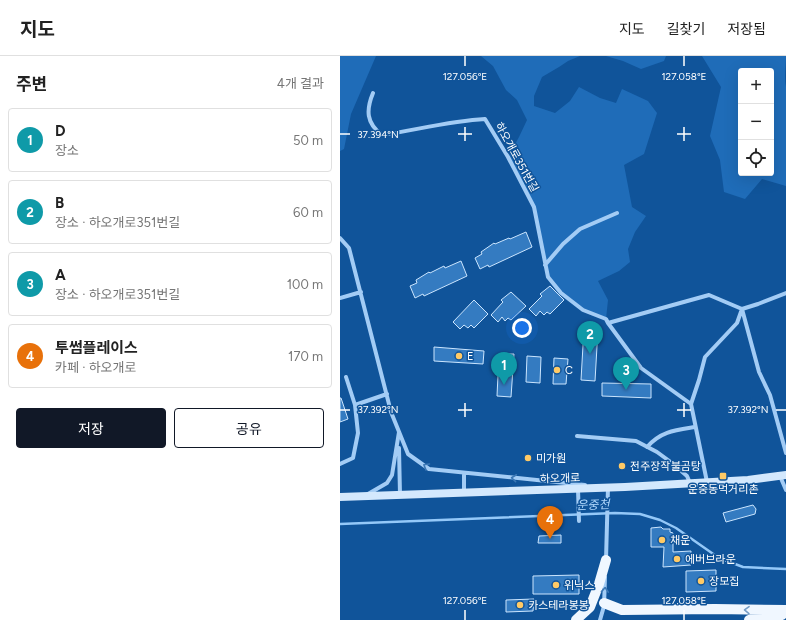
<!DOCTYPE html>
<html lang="ko">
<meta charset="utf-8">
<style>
body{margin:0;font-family:Figtree,"Noto Sans KR",sans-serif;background:#f2f2f2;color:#222}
.controls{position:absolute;right:12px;top:12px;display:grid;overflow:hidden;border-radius:4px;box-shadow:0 4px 16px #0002}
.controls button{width:36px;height:36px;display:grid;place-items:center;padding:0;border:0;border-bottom:1px solid #e0e0e0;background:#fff;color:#222;font:20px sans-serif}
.you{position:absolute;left:182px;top:272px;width:14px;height:14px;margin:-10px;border:3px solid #fff;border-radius:50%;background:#1a73e8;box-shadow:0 0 0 6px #1a73e833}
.badge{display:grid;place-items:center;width:26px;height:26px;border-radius:50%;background:#111827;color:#fff;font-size:13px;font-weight:700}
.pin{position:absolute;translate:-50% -33px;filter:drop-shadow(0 1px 2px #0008)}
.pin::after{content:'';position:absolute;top:21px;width:14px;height:12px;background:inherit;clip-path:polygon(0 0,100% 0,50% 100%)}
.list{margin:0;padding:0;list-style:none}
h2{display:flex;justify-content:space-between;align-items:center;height:52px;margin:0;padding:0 16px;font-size:17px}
h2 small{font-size:13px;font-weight:400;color:#767676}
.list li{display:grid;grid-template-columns:26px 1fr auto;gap:12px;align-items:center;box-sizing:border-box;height:64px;margin:0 8px 8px;padding:0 8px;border:1px solid #e0e0e0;border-radius:4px}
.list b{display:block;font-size:15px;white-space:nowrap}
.list p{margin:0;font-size:13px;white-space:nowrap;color:#767676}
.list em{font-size:13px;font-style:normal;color:#767676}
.actions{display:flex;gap:8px;padding:12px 16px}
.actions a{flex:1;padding:9px 0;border:1px solid #111827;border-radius:4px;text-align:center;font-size:14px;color:#111827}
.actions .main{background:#111827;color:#fff}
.icon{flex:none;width:22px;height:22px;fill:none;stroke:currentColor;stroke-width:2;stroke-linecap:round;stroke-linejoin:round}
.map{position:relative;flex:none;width:446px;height:564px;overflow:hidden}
header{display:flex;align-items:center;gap:24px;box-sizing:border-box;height:56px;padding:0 20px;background:#fff;border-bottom:1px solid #e0e0e0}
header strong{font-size:19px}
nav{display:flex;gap:22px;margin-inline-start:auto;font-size:14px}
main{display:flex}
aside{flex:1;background:#fff}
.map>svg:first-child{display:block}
.green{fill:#1f6cb8;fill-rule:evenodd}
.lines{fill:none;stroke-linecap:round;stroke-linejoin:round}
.stream{stroke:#94c8f8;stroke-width:2.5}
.building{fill:#347bc1;stroke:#cbe5fe}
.street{stroke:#a3ccf5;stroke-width:4}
.secondary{stroke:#d3e8fd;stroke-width:8}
.primary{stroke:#f0f7ff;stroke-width:10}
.oneway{stroke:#3c78b5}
.oneway2{stroke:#759dc7}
.ticks{fill:none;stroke:#fff;stroke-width:1.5}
.poi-dot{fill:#ffca66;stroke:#10549a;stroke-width:1.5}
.labels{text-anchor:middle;stroke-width:3;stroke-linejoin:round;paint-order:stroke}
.street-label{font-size:11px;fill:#fff;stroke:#10549a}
.poi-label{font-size:11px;fill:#fff;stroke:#10549a;text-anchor:start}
.water-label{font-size:12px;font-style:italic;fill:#afd6fb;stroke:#10549a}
.ticks-label{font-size:10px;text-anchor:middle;fill:#fff;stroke:#10549a;stroke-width:3;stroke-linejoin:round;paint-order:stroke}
</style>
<header>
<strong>지도</strong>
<nav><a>지도</a><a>길찾기</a><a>저장됨</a></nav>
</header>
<main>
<aside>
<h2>주변<small>4개 결과</small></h2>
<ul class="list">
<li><span class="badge" style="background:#0f9aa8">1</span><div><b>D</b><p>장소</p></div><em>50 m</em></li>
<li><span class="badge" style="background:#0f9aa8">2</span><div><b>B</b><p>장소 · 하오개로351번길</p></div><em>60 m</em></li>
<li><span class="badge" style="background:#0f9aa8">3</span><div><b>A</b><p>장소 · 하오개로351번길</p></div><em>100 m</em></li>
<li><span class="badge" style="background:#e8710a">4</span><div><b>투썸플레이스</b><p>카페 · 하오개로</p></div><em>170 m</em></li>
</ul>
<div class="actions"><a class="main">저장</a><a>공유</a></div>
</aside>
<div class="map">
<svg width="446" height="564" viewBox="0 0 446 564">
<rect width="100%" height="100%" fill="#10549a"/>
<path class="green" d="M0 0H36L11 58 4 93 0 95Z
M141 0H240L228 5 219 11 202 21 194 40V50L215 57 230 45 239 31 260 42 276 47 282 33 308 45 317 57 304 98 284 109 292 151 306 160 295 176 288 193 290 206 279 215 258 225 268 244 266 263 243 254 221 237 208 221 194 151 168 101 179 81 187 64 177 44 166 34 153 10Z
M266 0H326L324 5 301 13 283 5Z
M362 0H446C446 10 444 21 446 31V130L422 123 405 143 384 136 380 104 370 80 381 31ZM401 15H431V117H401Z"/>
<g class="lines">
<path class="stream" d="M0 468 275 457 300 458 320 464 336 472 379 502 403 511 446 513"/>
</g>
<path class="building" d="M186 176 192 191 149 211 148 209 140 213 135 202 142 198 141 196 154 187 155 188 169 182 170 183Z
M121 205 127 220 84 240 83 238 75 242 70 230 77 227 76 224 89 216 90 217 104 210 105 212Z
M210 230 224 244 210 258 207 256 204 259 200 255 196 260 189 253 202 240 200 238Z
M171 236 186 250 171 264 168 262 165 265 162 261 158 266 151 259 163 246 161 244Z
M134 244 148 258 134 272 131 269 128 272 124 269 120 273 113 266Z
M244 272 258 273 255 325 241 324Z
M94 291 144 295 143 308 94 305Z
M159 298H174L171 341 157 340Z
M187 300 201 301 200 327 186 326Z
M214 302 228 303 226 328H213Z
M262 327 311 328V342L262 340Z
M0 342H1L8 363 0 366Z
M413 449 416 453 415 458 386 466 383 457Z
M321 471 323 473H330V476L333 477V496L351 495V509L323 511 324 491H311V472Z
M221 479V487H198L199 480Z
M376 514V535L346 536V515Z
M239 519V538H193V520Z
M194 543 193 555 166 556V544Z"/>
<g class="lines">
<path class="street" d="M33 37C26 54 26 67 42 79 76 74 110 65 145 63L168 101 194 151 208 221 221 237 243 254 266 263 268 267
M0 182 9 192 51 356 68 398 89 413 245 429
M205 209 223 188 240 173 277 157
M0 242 21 236
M402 253 419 316 430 339 446 397
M402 253 418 248 446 237
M6 321 15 349
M351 348 359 324 365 301 397 267 402 253
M237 380 296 385 317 396 332 407 347 420 350 427
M307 391C321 375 336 374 355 371
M59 392 60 439
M0 408 13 402 18 377 15 349 47 338
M440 420 446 434
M367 426 351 348 301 312 268 267 369 239 402 253
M238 433 239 465
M124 437V417
M28 438 47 427 52 419 59 376
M266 504 268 431
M260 564 264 550 265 521"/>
<path class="secondary" d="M0 441 285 431 408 424 446 419"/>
<path class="primary" d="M264 547 282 554 375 553 446 554
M236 564 250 551 259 528 266 504
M409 564 442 559"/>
</g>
<defs><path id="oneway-chevron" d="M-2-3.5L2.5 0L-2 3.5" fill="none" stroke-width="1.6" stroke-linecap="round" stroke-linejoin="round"/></defs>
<g class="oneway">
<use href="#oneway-chevron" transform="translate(86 410) rotate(-150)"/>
<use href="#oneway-chevron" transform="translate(174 422) rotate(-174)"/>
<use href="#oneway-chevron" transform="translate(265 534) rotate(-87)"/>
</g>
<use class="oneway2" href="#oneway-chevron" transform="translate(407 554) rotate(-179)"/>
<path class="ticks" d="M125 0V10M344 0V10M125 71V85M344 71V85M0 78H10M118 78H132M337 78H351M125 347V361M344 347V361M0 354H10M118 354H132M337 354H351M436 354H446M125 554V564M344 554V564"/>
<g class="poi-dot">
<circle cx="119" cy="300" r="4"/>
<circle cx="217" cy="314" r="4"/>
<circle cx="188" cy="402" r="4"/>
<circle cx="282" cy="410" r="4"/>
<rect x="379" y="416" width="8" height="8" rx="2"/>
<circle cx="322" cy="484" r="4"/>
<circle cx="337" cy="503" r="4"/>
<circle cx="361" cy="525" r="4"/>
<circle cx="216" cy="529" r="4"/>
<circle cx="180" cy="549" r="4"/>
</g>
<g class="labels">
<g class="street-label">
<text transform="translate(177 101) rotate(61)" y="4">하오개로351번길</text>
<text transform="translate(220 422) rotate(-2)" y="4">하오개로</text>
</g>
<g class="poi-label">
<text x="127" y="304">E</text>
<text x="225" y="318">C</text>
<text x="196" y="406">미가원</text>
<text x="290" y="414">전주장작불곰탕</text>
<text x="383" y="437" text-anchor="middle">운중동먹거리촌</text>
<text x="330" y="488">채운</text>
<text x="345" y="507">에버브라운</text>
<text x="369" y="529">장모집</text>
<text x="224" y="533">위닉스</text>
<text x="188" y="553">카스테라봉봉</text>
</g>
<g class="water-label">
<text transform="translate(253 449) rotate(-2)" y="4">운중천</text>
</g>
</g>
<g class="ticks-label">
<text x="125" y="24">127.056°E</text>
<text x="344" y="24">127.058°E</text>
<text x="38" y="82">37.394°N</text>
<text x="38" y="357">37.392°N</text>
<text x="408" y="357">37.392°N</text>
<text x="125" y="548">127.056°E</text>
<text x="344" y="548">127.058°E</text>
</g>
</svg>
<div class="controls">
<button>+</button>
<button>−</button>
<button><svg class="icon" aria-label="locate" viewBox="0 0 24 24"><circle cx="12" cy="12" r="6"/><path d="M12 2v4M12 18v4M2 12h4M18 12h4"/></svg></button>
</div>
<div class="you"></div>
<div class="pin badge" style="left:164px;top:329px;background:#0f9aa8">1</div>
<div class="pin badge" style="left:250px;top:298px;background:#0f9aa8">2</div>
<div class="pin badge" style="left:286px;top:334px;background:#0f9aa8">3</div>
<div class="pin badge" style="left:210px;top:483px;background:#e8710a">4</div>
</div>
</main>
